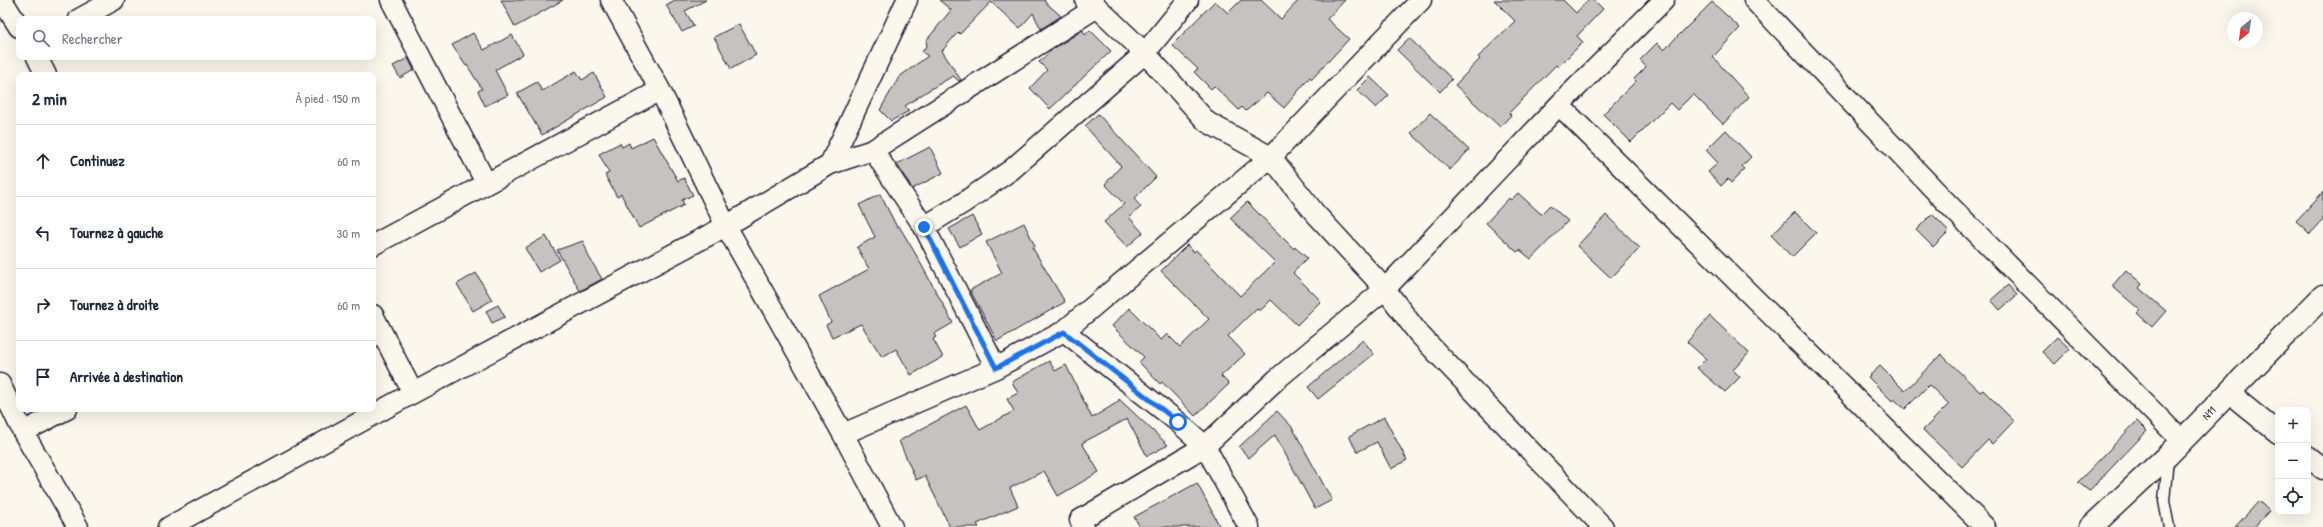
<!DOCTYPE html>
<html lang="fr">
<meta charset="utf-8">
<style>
body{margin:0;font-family:"Patrick Hand",sans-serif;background:#f2f2f3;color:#1f2937}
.controls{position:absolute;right:12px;bottom:12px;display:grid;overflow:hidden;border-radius:8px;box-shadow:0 4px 16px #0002}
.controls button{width:36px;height:36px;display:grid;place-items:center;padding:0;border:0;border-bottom:1px solid #e0e1e3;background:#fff;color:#1f2937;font:20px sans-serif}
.compass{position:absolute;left:2227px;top:12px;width:36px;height:36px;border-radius:50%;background:#fff;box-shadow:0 4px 16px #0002;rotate:209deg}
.stop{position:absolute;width:12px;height:12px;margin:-9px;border:3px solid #1a73e8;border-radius:50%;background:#fff}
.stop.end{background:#1a73e8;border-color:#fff;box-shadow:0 1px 4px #0008}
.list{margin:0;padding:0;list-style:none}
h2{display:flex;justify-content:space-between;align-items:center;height:52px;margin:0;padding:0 16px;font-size:17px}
h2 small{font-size:13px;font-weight:400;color:#747a83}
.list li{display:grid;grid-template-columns:26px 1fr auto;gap:12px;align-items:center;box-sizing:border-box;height:72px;padding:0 16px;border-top:1px solid #e0e1e3}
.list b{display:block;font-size:15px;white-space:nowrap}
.list em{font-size:13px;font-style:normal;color:#747a83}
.icon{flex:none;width:22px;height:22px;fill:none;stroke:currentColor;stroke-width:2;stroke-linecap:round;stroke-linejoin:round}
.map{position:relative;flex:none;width:2323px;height:527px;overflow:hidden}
.search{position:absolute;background:#fff;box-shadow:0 4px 16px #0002;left:16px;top:16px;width:360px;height:44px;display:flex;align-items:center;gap:10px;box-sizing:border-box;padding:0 14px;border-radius:8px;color:#747a83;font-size:15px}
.panel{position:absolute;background:#fff;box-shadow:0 4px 16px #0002;left:16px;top:72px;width:360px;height:340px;border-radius:8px}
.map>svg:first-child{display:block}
.building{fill:#c6c2c0;stroke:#22223b}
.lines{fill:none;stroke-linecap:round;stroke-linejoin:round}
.lane-casing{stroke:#22223b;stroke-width:13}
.street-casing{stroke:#22223b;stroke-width:23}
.primary-casing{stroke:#22223b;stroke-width:25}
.lane{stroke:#fbf7ec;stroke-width:10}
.street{stroke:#fbf7ec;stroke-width:20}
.primary{stroke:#fbf7ec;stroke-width:22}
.route{stroke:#1a73e8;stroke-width:5}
.labels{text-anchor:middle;stroke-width:4;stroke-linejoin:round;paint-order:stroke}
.street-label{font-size:11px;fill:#22223b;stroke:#fbf7ec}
</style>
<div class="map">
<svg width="2323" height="527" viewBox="0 0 2323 527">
<rect width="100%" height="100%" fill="#fbf7ec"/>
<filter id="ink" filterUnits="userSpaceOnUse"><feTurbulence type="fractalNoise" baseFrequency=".025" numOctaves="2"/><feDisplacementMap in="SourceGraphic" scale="8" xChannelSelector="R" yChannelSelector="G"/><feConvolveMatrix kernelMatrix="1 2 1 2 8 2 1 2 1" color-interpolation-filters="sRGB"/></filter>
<g filter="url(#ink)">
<path class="building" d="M501 0H563L515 27Z
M675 0H706L685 11 694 26 682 32 666 5Z
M939 0H1045L1044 1 1061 16 1041 29 1033 13 1020 28 991 2 960 34 958 32 942 51 961 80 959 81 953 76 929 90 905 106 909 111 891 121 880 110 899 77 928 56 922 52 927 45 926 41 951 10Z
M1241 0H1261L1281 19 1299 0H1345L1327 19 1349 39 1312 79 1310 77 1284 108 1267 93 1246 111 1242 107 1239 110 1214 86 1211 89 1194 72 1198 69 1172 45 1215 1 1228 13Z
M1494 0H1563L1576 13 1588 0H1594L1603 9 1577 36 1583 42 1558 67 1556 65 1509 113 1511 115 1500 127 1455 85 1480 59 1478 57 1515 21Z
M1712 2 1740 28 1713 57 1749 97 1723 124 1693 94 1677 110 1670 103 1631 142 1603 114 1636 81 1634 79 1646 67 1640 60 1657 43 1664 50Z
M739 24 756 55 731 69 714 37Z
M1083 30 1085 35 1090 30 1111 51 1050 109 1030 88 1047 70 1039 62 1053 49Z
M473 33 484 50 512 35 523 54 495 70 508 95 485 106 478 91 482 89 467 65 466 66 452 45Z
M1409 38 1452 79 1440 92 1397 50Z
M408 58 414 70 400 78 393 66Z
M576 71 582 80 594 73 607 97 542 135 517 93 537 82 542 91Z
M1370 77 1389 95 1376 108 1357 90Z
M1430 113 1469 150 1450 170 1411 133Z
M1098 114 1156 177 1134 199 1141 207 1129 217 1143 233 1127 247 1104 222 1124 204 1105 184 1121 166 1085 126Z
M1726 130 1751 157 1742 166 1745 169 1731 183 1728 179 1721 186 1708 172 1718 163 1706 150Z
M653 137 678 181 684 178 693 195 682 200 684 205 639 228 621 194 617 197 605 175 609 173 599 154 620 143 622 147 629 143 631 148Z
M930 147 943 173 912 189 897 164Z
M2323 192V220L2310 234 2296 221Z
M1518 193 1541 214 1550 205 1568 221 1531 259 1520 250 1517 252 1486 223 1509 198 1511 200Z
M880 194 897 227 899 226 915 253 953 323 934 334 936 337 933 339 943 357 911 375 896 349 882 357 861 324 832 337 826 325 831 322 819 296 869 269 857 247 875 237 859 205Z
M1247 202 1294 249 1295 247 1307 258 1293 273 1321 301 1297 325 1271 300 1260 311 1257 308 1228 336 1245 354 1221 376 1229 384 1195 416 1162 382 1160 384 1139 362 1144 357 1112 326 1129 308 1161 340 1167 334 1180 347 1209 319 1161 271 1187 245 1194 252 1196 250 1240 296 1275 262 1230 218Z
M1795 212 1816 233 1792 257 1771 235Z
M1932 214 1949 231 1933 247 1916 230Z
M1606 215 1640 248 1611 278 1577 246Z
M972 216 982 234 960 247 949 229Z
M1024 223 1035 246 1032 247 1065 302 997 341 970 290 1002 273 986 242Z
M546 236 560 260 539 272 525 248Z
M583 241 589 257 602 279 580 291 557 250Z
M2126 270 2142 284 2139 288 2166 311 2152 327 2137 313 2140 310 2112 286Z
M476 273 492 300 473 311 457 284Z
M2008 285 2017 295 2000 310 1991 300Z
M498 305 505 317 492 323 486 311Z
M1710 316 1749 353 1733 370 1740 377 1725 392 1697 368 1706 359 1687 342Z
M2057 337 2070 349 2055 364 2042 352Z
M1363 340 1374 354 1318 399 1308 387Z
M1941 354 1980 392 1983 390 2014 421 1992 444 1988 440 1962 467 1923 430 1949 404 1929 385 1905 409 1894 399 1892 401 1868 377 1880 366 1905 391Z
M1049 361 1055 371 1066 365 1092 418 1118 402 1119 399 1168 445 1147 456 1127 419 1082 443 1099 472 1058 496 1044 471 1010 488 1018 506 977 524 979 527H950L925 476 916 480 899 441 966 405 980 430 1014 411 1007 399 1018 393 1012 382Z
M1277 411 1292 427 1332 500 1315 509 1275 435 1249 458 1239 447Z
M1384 417 1407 460 1391 469 1377 442 1357 452 1349 436Z
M2137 421 2147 431 2089 491 2078 482Z
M1197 483 1220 527H1140L1134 517Z
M2259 501 2269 511 2254 527H2235Z"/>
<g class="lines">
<g class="lane-casing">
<path id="lane" d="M2168 458 2164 501 2169 527"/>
</g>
<g class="street-casing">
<path id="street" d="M2 0 19 27
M391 0 486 183
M611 0 660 90 726 226 843 434 892 527
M1754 0 1946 202 2182 441
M1086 2 1097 7 1145 53 1207 122 1271 157 1314 212 1385 289 1418 333 1603 527
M79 19 114 0
M37 57 46 75
M1559 105 1985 527
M873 150 924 227 996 368
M830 164 907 0
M924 227 963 203 1011 170 1145 53 1188 0
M373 245 660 90
M373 315 413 393
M1064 331 1271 157 1421 0
M0 384 23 432 78 527
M2229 393 2278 433
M23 432 67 409
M843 434 996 368 1064 331 1178 422 1205 446 1249 527
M2308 457 2323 469
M169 527 413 393 726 226 830 164 873 150 1097 7
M1084 527 1080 520 1205 446 1277 379 1385 289 1559 105 1664 0"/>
</g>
<g class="primary-casing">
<g id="primary">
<path id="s1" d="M2091 527 2168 455 2323 296"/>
</g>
</g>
<use href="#lane" class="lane"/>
<use href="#street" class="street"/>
<use href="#primary" class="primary"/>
</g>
</g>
<g class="lines" filter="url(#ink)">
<path class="route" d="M924 227 996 368 1064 332 1178 422"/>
</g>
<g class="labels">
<g class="street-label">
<text dy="4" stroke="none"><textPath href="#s1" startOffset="164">N11</textPath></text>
</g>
</g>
</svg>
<div class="controls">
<button>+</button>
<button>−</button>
<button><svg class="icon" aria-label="locate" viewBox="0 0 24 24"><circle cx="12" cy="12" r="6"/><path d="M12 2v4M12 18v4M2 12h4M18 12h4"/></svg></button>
</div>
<svg class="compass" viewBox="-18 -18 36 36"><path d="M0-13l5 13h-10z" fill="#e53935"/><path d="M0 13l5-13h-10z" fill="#747a83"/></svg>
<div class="stop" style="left:1178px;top:422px"></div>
<div class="stop end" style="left:924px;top:227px"></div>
<div class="search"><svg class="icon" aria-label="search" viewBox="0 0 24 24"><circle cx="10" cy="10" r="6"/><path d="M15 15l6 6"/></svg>Rechercher</div>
<section class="panel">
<h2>2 min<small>À pied · 150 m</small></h2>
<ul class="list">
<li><svg class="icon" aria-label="ahead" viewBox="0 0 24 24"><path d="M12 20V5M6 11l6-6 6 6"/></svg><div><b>Continuez</b></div><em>60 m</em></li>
<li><svg class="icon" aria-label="left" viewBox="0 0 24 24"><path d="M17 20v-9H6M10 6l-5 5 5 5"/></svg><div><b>Tournez à gauche</b></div><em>30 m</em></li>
<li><svg class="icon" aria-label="right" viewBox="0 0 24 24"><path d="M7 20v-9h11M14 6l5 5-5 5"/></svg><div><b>Tournez à droite</b></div><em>60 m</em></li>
<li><svg class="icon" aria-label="arrive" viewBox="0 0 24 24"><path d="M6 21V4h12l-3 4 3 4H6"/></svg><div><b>Arrivée à destination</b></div></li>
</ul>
</section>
</div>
